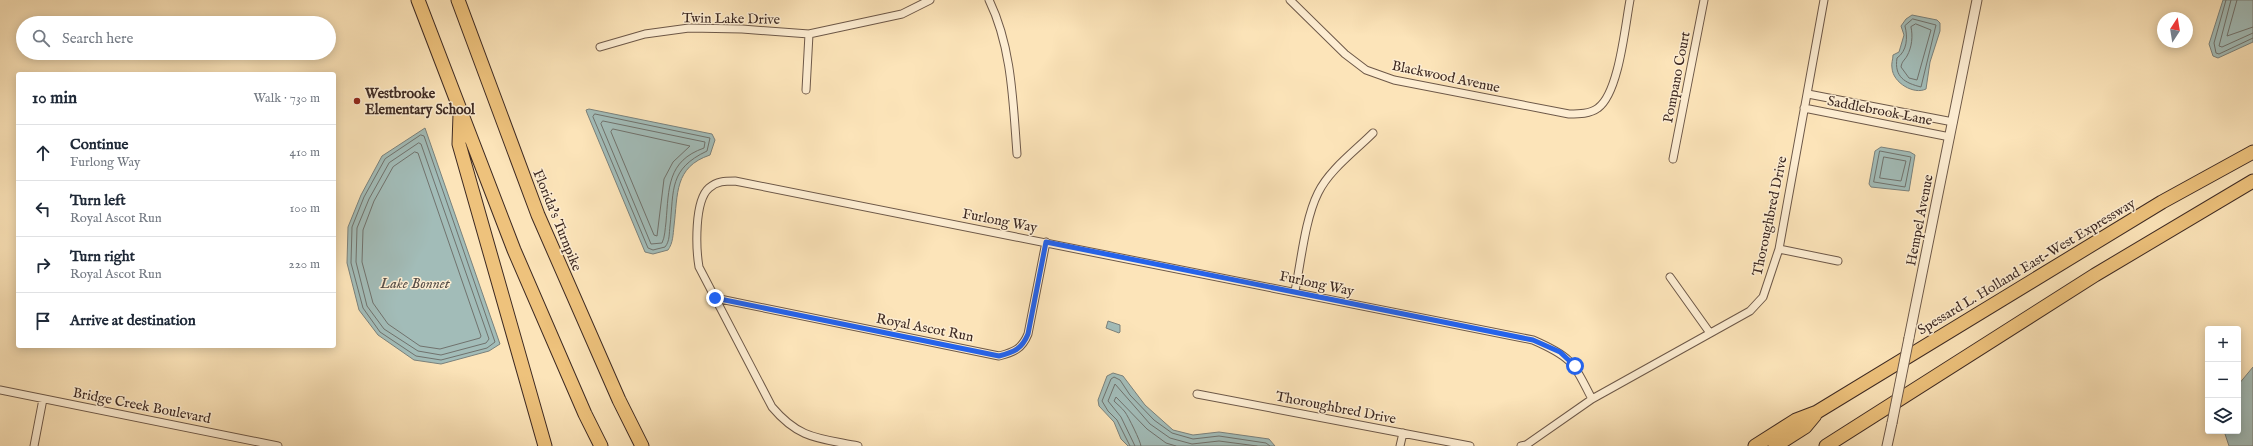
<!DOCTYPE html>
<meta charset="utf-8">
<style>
body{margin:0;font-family:"IM FELL English",serif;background:#f6f6f7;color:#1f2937}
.controls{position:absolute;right:12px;bottom:12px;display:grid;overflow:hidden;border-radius:4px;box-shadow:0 2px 10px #0003}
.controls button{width:36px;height:36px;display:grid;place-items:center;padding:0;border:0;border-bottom:1px solid #e0e1e3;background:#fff;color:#1f2937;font:20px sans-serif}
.compass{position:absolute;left:2157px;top:12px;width:36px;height:36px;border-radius:50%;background:#fff;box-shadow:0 2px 10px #0003;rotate:12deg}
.stop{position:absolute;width:12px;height:12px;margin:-9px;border:3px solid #2563eb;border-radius:50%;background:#fff}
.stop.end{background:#2563eb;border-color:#fff;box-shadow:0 1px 4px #0008}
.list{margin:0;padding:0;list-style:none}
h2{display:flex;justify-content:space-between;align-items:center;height:52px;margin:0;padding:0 16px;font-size:17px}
h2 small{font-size:13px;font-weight:400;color:#747a83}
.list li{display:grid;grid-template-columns:26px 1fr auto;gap:12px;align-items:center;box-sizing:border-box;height:56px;padding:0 16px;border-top:1px solid #e0e1e3}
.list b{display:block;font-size:15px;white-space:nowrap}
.list p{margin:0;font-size:13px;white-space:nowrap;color:#747a83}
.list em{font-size:13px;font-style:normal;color:#747a83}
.icon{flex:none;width:22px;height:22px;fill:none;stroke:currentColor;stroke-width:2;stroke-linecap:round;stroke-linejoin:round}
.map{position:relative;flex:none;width:2253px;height:446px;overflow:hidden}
.search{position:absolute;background:#fff;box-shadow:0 2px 10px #0003;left:16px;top:16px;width:320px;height:44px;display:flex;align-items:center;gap:10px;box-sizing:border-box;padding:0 14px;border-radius:22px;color:#747a83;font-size:15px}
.panel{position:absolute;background:#fff;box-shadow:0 2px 10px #0003;left:16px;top:72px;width:320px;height:276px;border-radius:4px}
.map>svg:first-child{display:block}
.water{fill:#a2bcb8;stroke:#7a817c}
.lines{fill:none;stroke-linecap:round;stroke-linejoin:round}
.shore{stroke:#70726d;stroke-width:1}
.minor-casing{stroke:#6d5848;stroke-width:9}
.tertiary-casing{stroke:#6d5848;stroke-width:11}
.motorway-casing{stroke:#3d2922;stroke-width:15}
.minor{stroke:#fdedd2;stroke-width:7}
.tertiary{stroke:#fdedd2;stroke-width:9}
.motorway{stroke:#eec27c;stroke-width:13}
.tertiary-bridge-casing{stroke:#6d5848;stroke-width:11;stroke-linecap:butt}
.tertiary-bridge{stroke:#fdedd2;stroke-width:9}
.route{stroke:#2563eb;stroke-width:5}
.poi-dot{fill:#8f2418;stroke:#fdedd2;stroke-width:1.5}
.labels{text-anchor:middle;stroke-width:3;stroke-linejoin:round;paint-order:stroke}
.street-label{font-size:14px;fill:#3d2922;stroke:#fdedd2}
.poi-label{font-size:14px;font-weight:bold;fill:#3d2922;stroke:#fdedd2;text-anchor:start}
.water-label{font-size:15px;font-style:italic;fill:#564e48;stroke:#fdedd2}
</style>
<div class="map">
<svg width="2253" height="446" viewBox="0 0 2253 446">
<rect width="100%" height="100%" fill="#fce4b9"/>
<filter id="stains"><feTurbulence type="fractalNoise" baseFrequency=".005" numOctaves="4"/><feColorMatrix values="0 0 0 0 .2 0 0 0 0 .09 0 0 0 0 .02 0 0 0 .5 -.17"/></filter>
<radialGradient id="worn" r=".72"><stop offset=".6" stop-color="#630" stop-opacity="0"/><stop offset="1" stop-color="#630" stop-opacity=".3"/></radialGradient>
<path class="water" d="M2223 0H2253V42L2218 58 2213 56 2209 44Z
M1912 15 1937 20 1940 23V31L1930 62 1926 89C1914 95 1893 83 1892 68 1891 64 1893 59 1893 55L1899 52 1904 35 1901 26 1906 19Z
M589 109 712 134 715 140 710 155C674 167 678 194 674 226 673 235 673 243 668 250L653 254 645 252 587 113 586 110Z
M425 128 500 344 489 351 441 364 414 360 378 335 359 310 347 263 348 227 361 195 382 156Z
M1881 147 1910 152 1915 155 1909 191 1871 187 1869 184 1875 151Z
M1108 321 1120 325V332L1119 333 1106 328Z
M2253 367V446H2229L2224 431H2238V385Z
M1113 373 1123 376 1145 405 1173 430 1193 435 1219 432 1269 439 1275 446H1128L1121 439 1114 422 1099 406 1098 400 1107 376Z"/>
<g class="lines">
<path class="shore" d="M2226 0 2214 43 2216 53 2219 54 2253 38
M2231 0 2219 46 2222 47 2253 33
M2237 0 2227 36 2253 27
M1913 19 1936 25 1921 87C1905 83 1894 77 1897 58 1907 51 1908 38 1905 26Z
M1916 24 1931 30 1917 80 1909 78 1901 67C1902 61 1904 61 1907 56 1912 47 1913 36 1911 27Z
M595 114 710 138 707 151C669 169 674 189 670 226 669 233 670 241 665 247L653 250 648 248 593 117Z
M603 121 705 142 704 148C667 161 669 188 666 222 665 229 665 237 662 243L651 244 601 124Z
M613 129 690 146 673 162 664 179 657 236 654 235 611 132Z
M421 135 424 136 495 342 487 348 441 360 416 356 380 332 363 308 351 263 352 227 364 197 385 159Z
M419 143 421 144 489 339 486 343 441 355 418 351 384 329 367 306 356 262 357 228 369 199 389 163Z
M1880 151 1911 157 1905 187 1874 182Z
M415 152 418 153 481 336 480 338 440 349 420 346 388 324 373 303 362 262 363 230 374 201 393 167Z
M1884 157 1906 161 1901 181 1880 178Z
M1130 446 1117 420 1108 411 1102 401 1111 379 1114 377 1120 380 1130 395 1154 420 1172 433 1193 439 1219 436 1266 443 1270 446
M1135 446 1121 417 1108 401 1115 384 1150 424 1170 438 1192 444 1219 441 1257 446
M1141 446C1141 442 1128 416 1125 412 1122 408 1118 405 1114 401L1116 397 1147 429 1166 443 1176 446"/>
<g class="minor-casing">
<path id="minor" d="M989 0C1012 47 1013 103 1017 154
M1290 0 1345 54 1366 70 1394 80 1569 114C1579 114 1590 114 1598 108 1619 93 1625 26 1630 0
M600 47 645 34 689 28 742 29 809 34 902 14 930 0
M806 90 809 34
M1808 94 1953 122
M1804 108 1950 137
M1673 159 1704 0
M1779 249 1838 261
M1670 277 1710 333
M1295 291C1301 262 1305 219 1318 193 1329 170 1355 151 1373 133
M715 298 999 356C1014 352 1022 349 1028 334L1046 242
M0 390 278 446
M1197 394 1470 446
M34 446 43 399
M858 446C818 438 799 439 772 407L699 267C696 249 694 201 709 188 717 181 725 181 735 181L1533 340C1572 357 1573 362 1592 399
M1400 446 1403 433
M1521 446 1526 445 1592 399 1750 311 1763 297 1779 249 1824 0"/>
</g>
<g class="tertiary-casing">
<path id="tertiary" d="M1909 338 1977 0
M1887 446 1892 423"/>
</g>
<g class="motorway-casing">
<path id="motorway" d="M418 0 514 250 585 414 601 446
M458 0 538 215 619 400 642 446
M460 114 459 144 545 446
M1755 446 1796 420 1817 412 2162 202 2253 152
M1775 446 1805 427 1815 415
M1826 446 2095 275 2253 181"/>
</g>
<use href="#minor" class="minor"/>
<use href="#tertiary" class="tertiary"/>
<use href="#motorway" class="motorway"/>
<g class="tertiary-bridge-casing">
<path id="tertiary-bridge" d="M1892 423 1909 338"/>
</g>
<use href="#tertiary-bridge" class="tertiary-bridge"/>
</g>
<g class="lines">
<path class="route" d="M715 298 999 356C1014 352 1022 349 1028 334L1046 242 1533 340 1560 352 1575 366"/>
</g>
<circle class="poi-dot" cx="357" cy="101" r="4"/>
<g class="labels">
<g class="street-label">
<text transform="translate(731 18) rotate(1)" y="5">Twin Lake Drive</text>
<text transform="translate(1446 76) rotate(12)" y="5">Blackwood Avenue</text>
<text transform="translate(1676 77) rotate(-79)" y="5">Pompano Court</text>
<text transform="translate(1880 110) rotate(11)" y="5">Saddlebrook Lane</text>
<text transform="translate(1769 216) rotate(-78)" y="5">Thoroughbred Drive</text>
<text transform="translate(558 220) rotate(68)" y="5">Florida's Turnpike</text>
<text transform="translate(1000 220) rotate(11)" y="5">Furlong Way</text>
<text transform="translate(1919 220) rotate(-79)" y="5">Hempel Avenue</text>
<text transform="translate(2026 266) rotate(-31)" y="5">Spessard L. Holland East-West Expressway</text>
<text transform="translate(1317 283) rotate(12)" y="5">Furlong Way</text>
<text transform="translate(925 327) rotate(11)" y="5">Royal Ascot Run</text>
<text transform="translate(142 405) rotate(11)" y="5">Bridge Creek Boulevard</text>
<text transform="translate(1336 407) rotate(11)" y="5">Thoroughbred Drive</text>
</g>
<g class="poi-label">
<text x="365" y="98">Westbrooke<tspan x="365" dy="16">Elementary School</tspan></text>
</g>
<g class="water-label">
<text x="415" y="288">Lake Bonnet</text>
</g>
</g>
<rect width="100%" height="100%" filter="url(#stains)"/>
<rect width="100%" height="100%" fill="url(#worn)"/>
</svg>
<div class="controls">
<button>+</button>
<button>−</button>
<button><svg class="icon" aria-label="layers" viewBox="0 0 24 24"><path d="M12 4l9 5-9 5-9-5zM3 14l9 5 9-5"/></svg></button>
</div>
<svg class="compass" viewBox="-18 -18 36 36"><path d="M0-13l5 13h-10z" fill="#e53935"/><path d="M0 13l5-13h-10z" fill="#747a83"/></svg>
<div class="stop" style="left:1575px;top:366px"></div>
<div class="stop end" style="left:715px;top:298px"></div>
<div class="search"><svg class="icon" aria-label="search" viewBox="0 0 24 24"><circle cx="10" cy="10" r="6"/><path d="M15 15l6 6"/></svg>Search here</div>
<section class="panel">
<h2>10 min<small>Walk · 730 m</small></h2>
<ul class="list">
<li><svg class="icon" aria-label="ahead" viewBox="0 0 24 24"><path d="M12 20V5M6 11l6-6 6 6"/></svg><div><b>Continue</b><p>Furlong Way</p></div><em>410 m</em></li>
<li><svg class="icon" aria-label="left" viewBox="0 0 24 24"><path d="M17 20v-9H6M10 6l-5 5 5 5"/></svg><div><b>Turn left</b><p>Royal Ascot Run</p></div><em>100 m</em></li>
<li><svg class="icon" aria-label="right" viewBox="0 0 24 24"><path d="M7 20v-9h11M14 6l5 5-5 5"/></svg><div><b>Turn right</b><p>Royal Ascot Run</p></div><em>220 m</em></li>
<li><svg class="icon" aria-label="arrive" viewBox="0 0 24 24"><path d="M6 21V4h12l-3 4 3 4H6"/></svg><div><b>Arrive at destination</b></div></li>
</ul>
</section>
</div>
